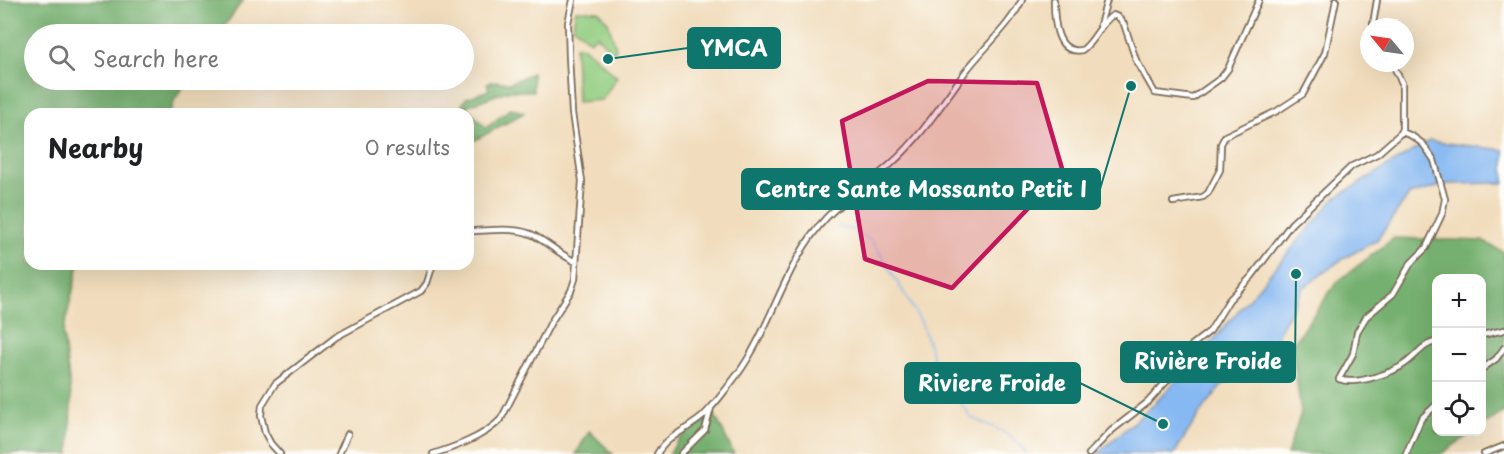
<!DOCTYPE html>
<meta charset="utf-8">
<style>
body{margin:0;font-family:"Playpen Sans",sans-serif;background:#f2f2f2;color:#202124}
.controls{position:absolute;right:18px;bottom:18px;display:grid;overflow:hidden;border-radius:12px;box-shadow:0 6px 24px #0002}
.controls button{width:54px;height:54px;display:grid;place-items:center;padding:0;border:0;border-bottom:2px solid #e0e0e0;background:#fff;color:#202124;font:30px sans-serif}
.compass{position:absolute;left:1360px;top:18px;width:54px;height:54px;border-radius:50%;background:#fff;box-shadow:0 6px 24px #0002;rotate:299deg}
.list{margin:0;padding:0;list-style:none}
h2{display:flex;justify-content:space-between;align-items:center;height:78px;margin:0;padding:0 24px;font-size:26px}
h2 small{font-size:20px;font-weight:400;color:#757577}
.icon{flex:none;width:33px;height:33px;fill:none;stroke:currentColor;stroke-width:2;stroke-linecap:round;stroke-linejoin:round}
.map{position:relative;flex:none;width:1504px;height:454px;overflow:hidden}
.search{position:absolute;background:#fff;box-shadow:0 6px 24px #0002;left:24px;top:24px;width:450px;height:66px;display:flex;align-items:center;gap:15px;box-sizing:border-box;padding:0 21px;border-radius:33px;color:#757577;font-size:22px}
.panel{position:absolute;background:#fff;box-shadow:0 6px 24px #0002;left:24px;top:108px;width:450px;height:162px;border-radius:18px}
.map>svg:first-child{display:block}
.green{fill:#93cd81;stroke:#677c50;stroke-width:1.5}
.forest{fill:#76b06f;stroke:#586d46;stroke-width:1.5}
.water{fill:#86b8f2;stroke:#607188;stroke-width:1.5}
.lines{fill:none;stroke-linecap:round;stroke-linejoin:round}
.stream{stroke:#86b8f2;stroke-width:1.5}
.minor-casing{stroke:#7b6956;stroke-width:8}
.minor{stroke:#fff;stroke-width:4.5}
.marked{fill:#c2185b;fill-opacity:0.2;stroke:#c2185b;stroke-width:4.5;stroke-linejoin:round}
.leader{fill:none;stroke:#0f766e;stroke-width:2}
.callout-dot{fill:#0f766e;stroke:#fdfcf7;stroke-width:2}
.callout{fill:#0f766e;stroke:#0f766e;stroke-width:2}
.callout-label{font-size:22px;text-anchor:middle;font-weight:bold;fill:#fff}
</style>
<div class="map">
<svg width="1504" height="454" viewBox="0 0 1504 454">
<rect width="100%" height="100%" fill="#fdfcf7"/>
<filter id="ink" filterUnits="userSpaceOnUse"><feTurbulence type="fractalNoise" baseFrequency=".0167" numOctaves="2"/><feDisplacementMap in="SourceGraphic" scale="12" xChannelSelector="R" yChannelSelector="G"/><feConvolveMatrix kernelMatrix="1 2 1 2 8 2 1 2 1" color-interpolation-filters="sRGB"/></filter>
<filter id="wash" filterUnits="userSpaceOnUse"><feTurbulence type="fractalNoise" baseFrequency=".008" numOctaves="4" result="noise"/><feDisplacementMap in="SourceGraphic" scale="24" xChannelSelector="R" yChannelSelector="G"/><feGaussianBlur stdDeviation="1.35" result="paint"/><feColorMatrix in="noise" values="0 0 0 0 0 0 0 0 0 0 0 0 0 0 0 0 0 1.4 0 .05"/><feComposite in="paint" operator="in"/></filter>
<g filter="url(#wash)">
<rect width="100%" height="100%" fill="#f1ddbd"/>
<path class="green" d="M576 10 599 11 608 22 616 48 612 53 597 35 590 41 573 26Z
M575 47H584L617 77 602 100 577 102Z"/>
<path class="forest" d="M0 0H243L219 34H34V80H188L175 99 170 114H30V264H79L63 333 71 396 70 454H0Z
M532 73 533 91H507L466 106 486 128 511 108 524 113 472 142 468 133V114H459L458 112 466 98 489 90 487 83 496 81 510 83Z
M1394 238 1482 241 1504 252V412L1482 426V278H1436V432H1473L1441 454H1287L1301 413 1292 345 1337 282Z
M714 413 734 454H669L679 439Z
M589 431 613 454H576Z"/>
<path class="water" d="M1429 141 1504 150V183L1448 184 1409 195 1377 240 1341 260 1303 288 1261 365 1223 384 1200 413 1174 454H1097L1150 408 1192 365 1335 198Z"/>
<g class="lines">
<path class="stream" d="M838 226 856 231 871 241 882 256 921 322 935 363 971 418 1000 430 1018 442 1026 454"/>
</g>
</g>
<g filter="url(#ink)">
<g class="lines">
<g class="minor-casing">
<path id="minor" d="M1054 0C1054 18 1055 55 1082 50 1095 41 1099 24 1113 15L1118 17 1124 24 1136 60 1155 93 1193 98 1221 78 1228 69 1259 0
M1100 25 1107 0
M1374 27 1373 24 1377 0
M1392 63 1402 83V132L1412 136 1423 144 1434 160 1445 199 1442 214 1426 248 1411 263 1393 294 1366 317 1357 332 1353 354 1339 379C1355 386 1393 373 1406 363 1416 356 1424 343 1436 342
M1173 202 1203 197 1208 193 1220 170 1221 144 1225 136 1277 111 1303 94 1325 53 1336 0
M468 231C488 231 517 226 535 236 549 244 561 255 576 262
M1482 335 1504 330
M1482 369 1496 359 1504 348
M280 454 271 444 265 433 261 416 262 405 275 384 336 337 421 291 427 283 433 264
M339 454 348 434
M433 454C455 447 484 437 501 419L551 322 571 291 575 279 582 181 572 113 569 56 568 23 573 0
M657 454C667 436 687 430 702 417 715 405 726 389 737 375 773 326 784 263 826 218 845 197 871 183 892 163 922 136 942 103 966 71 984 47 1009 27 1022 0
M681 454 705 430 711 408
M1089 454 1111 431 1148 402 1182 364 1192 345 1210 331 1229 300 1252 276 1291 224 1352 166 1377 154 1402 132
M1406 454 1421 419 1436 405
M1484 454 1504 446"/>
</g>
<use href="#minor" class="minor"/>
</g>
</g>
<path class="marked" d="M928 81 1037 83 1063 172 952 288 865 259 842 121Z"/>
<path class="leader" d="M608 59L688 48M1131 86L1100 189M1296 274L1295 362M1163 424L1080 383"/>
<g class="callout-dot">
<circle cx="608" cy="59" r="6"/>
<circle cx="1131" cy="86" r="6"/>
<circle cx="1296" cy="274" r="6"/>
<circle cx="1163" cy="424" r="6"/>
</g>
<g class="callout">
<rect x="688" y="28" width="92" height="40" rx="6"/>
<rect x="742" y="169" width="358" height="40" rx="6"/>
<rect x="1121" y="342" width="174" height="40" rx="6"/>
<rect x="905" y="363" width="175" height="40" rx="6"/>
</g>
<g class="callout-label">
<text x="734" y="56">YMCA</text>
<text x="921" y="197">Centre Sante Mossanto Petit I</text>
<text x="1208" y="369">Rivière Froide</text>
<text x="992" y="391">Riviere Froide</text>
</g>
</svg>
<div class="controls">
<button>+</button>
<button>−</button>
<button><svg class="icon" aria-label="locate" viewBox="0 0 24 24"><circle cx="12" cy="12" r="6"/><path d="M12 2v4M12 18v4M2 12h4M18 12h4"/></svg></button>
</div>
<svg class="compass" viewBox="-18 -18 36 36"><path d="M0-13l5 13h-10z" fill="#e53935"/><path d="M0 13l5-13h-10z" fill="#757577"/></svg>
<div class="search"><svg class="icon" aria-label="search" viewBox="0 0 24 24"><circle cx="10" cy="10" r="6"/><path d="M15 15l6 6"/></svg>Search here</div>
<section class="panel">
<h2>Nearby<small>0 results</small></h2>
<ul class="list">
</ul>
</section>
</div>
